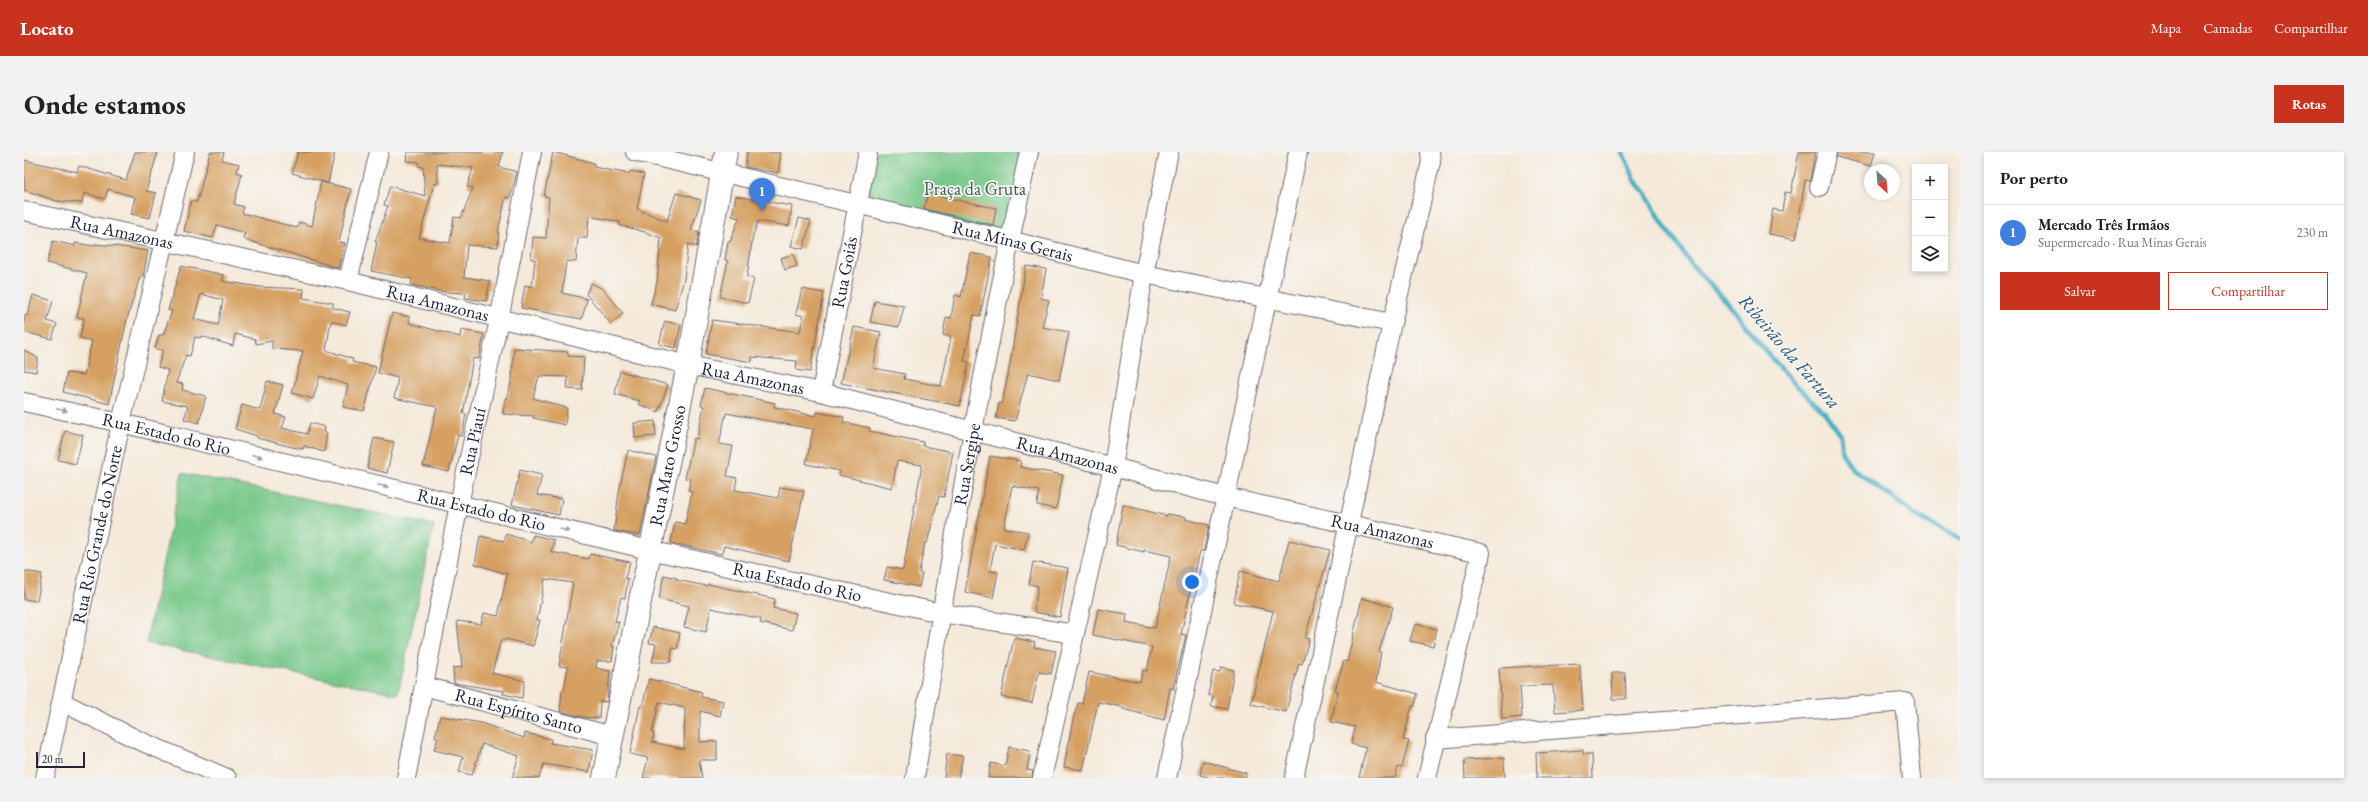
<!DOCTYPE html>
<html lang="pt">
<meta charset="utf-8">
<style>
body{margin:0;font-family:"EB Garamond",serif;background:#f2f2f2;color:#222}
.controls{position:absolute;right:12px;top:12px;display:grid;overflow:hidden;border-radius:0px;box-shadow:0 2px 6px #0003}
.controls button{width:36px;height:36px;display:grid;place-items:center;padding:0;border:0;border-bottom:1px solid #e0e0e0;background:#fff;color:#222;font:20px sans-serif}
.compass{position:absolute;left:1840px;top:12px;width:36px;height:36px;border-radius:50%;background:#fff;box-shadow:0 2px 6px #0003;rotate:154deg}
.scale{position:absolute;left:12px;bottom:10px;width:49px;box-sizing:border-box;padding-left:4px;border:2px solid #22223b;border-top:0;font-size:11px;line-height:14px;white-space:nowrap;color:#22223b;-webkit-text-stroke:3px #f6f6f2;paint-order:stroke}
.you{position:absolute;left:1168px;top:430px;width:14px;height:14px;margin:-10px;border:3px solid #fff;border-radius:50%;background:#1a73e8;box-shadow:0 0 0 6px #1a73e833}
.badge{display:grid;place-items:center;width:26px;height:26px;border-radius:50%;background:#c8321e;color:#fff;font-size:13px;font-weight:700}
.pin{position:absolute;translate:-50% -33px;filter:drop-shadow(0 1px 2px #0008)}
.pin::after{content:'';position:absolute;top:21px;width:14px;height:12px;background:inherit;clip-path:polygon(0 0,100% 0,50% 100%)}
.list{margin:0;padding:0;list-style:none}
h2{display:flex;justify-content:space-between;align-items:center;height:52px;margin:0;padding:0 16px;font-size:17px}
h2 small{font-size:13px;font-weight:400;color:#767676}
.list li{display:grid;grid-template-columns:26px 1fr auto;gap:12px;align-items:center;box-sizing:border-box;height:56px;padding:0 16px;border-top:1px solid #e0e0e0}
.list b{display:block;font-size:15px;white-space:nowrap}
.list p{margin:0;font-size:13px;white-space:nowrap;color:#767676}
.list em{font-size:13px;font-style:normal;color:#767676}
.actions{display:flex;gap:8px;padding:12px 16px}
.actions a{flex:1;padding:9px 0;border:1px solid #c8321e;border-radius:0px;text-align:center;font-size:14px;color:#c8321e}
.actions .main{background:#c8321e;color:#fff}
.icon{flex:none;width:22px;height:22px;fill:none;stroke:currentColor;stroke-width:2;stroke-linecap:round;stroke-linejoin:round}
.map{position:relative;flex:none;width:1936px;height:626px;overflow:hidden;border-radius:0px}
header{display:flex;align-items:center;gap:24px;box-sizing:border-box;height:56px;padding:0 20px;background:#c8321e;color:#fff}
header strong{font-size:19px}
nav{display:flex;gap:22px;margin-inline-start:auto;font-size:14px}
.intro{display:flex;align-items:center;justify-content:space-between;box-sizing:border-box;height:96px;padding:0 24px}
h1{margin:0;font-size:28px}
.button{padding:10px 18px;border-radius:0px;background:#c8321e;color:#fff;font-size:14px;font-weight:700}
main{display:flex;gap:24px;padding:0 24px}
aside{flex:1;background:#fff;border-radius:0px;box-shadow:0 2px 6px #0003}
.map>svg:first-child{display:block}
.green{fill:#77c889;stroke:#4c7562}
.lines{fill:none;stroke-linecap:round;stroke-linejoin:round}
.stream{stroke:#46afc5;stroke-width:5}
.building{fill:#d6a062;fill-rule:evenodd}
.street-casing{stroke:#6c6872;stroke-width:20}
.secondary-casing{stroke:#6c6872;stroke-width:24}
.street{stroke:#fff;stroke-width:18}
.secondary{stroke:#fff;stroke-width:22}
.oneway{fill:#9c9ca7}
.labels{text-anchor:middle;stroke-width:3.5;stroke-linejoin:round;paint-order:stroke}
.park-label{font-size:18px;fill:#405c56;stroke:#f6f6f2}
.street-label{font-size:18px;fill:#22223b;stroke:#f6f6f2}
.water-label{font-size:19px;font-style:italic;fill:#305a72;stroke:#f6f6f2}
</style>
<header>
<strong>Locato</strong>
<nav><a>Mapa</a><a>Camadas</a><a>Compartilhar</a></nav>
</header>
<div class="intro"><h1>Onde estamos</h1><a class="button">Rotas</a></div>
<main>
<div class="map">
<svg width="1936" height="626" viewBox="0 0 1936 626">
<rect width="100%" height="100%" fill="#f6f6f2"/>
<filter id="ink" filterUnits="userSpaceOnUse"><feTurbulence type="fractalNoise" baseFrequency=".025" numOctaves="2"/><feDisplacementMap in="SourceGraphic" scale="8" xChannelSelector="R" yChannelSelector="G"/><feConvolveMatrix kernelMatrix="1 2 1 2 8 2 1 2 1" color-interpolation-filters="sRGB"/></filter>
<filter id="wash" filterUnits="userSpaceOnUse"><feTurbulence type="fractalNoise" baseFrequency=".012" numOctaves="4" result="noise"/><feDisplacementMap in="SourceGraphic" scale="16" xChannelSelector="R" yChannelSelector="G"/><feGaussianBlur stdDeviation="0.9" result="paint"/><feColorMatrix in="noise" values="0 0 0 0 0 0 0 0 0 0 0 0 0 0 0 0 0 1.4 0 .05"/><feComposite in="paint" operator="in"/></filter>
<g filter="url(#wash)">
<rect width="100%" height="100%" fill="#f5e9d9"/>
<path class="green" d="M851 0H999L980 81 842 51Z
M158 321 410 373 374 542 122 491Z"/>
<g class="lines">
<path class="stream" d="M1598 0 1612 30 1621 40 1641 75 1668 113 1713 161 1728 183 1765 226 1801 261 1816 282 1818 301 1828 316 1893 364 1936 387"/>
</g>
<g id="blocks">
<path class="building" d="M111 0H134L122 39 132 41 126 66 107 62 111 45 84 37 81 47 60 41 58 51 33 49 0 38V8L53 20 55 14 102 28Z
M186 0H200L198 8 215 12 213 20 218 22 210 52 220 55 218 61 273 76 275 70 288 74 297 30 327 37 315 90 321 91 314 116 219 87 221 81 193 73 189 86 160 79 167 49 173 50Z
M274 0H311L304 31 268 21Z
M383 0H479L475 15 493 20 486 46 482 45 475 75 474 95 443 93 440 125 466 129 462 149 441 146 442 141 421 140 387 133 388 127 347 119 353 90H351L364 54 360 53 366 34 401 44 399 15 394 14 395 10 382 9ZM413 12 449 16 443 35 449 36 437 66 430 65 426 91 395 86 410 32 414 31Z
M529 0 570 11V15L605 22 606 19 620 22 613 57 643 69 652 41 677 48 667 78 675 80 673 92 672 95 664 92 660 127 651 158 627 152 633 130 637 86 621 80 595 73 596 70 565 64 563 86H554L552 110 542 109 538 141 563 147 558 167 497 156 501 133 508 135 511 107H507L509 85 522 86 525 45 520 44Z
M723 0H757L754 21 721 15Z
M1775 0H1791L1786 29 1781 28 1772 87 1745 82 1749 57 1758 59 1761 40 1767 41Z
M1813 0H1851L1847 14 1813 5Z
M904 42 972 56 969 73 900 57Z
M712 44 768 54 765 74 734 69 729 83 723 125 730 127 724 151 696 145 704 109 701 108 704 90H706L715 66 708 64Z
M775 66 787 69 779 97 767 94Z
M29 89 51 94V91L70 94 71 92 91 94 124 99 119 125H116L103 167 85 252 39 240 43 221 60 223 68 189 56 186 60 166 53 165 63 121 23 111Z
M946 101 968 105 956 164 950 163 940 209 945 210 936 254 817 231 830 175 857 180 849 216 881 222 880 227 917 234 927 185 919 183 922 165 927 166 931 143 937 145Z
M769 102 773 114 761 118 757 106Z
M157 114 200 123 198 129 236 135 280 137 279 146 309 151V156L326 160 322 173 307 169 302 198 329 207 328 210 352 215 340 259 319 255 324 233 296 224 289 247 268 241 279 199 248 197V189L232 192 231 187 211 182 209 194 177 184 176 186 171 185 166 204 162 203 152 231 159 232 158 238 182 244 175 271 160 267 164 254 138 249 144 218 134 215 139 198 131 197 135 183H139L148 159 144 158ZM177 142 199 148 194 173 170 167Z
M1002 114 1022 117 1017 146 1025 148 1018 175 1045 180 1035 228 1004 221 991 269 972 266 975 251 978 252 984 223Z
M567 131 579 137 599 161 587 172 562 142Z
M778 137 800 141 786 220 772 218 773 209 728 205V210L682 202 688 168 776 180 779 164 772 162Z
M9 143 29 149 23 169 33 172 28 187 0 180V163L3 164Z
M851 149 880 154 875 175 846 170Z
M368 161 386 165 385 171 436 185 437 178 460 182 455 207 449 206 439 262H442L438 284 434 283 425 320 399 314 413 255 370 246 374 226 354 221Z
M641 169 657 173 652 196 635 192Z
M490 196 544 200V204L560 205 558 238 543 237 544 225 515 224 509 246 543 256 541 273 509 266 510 264 479 262 481 246 483 247 488 227Z
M0 198 14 206 12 220 0 218Z
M596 219 644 233 634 260 614 252 616 249 591 242Z
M243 229 259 233 251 262 262 265 258 276 283 282 286 271 301 275 300 280 303 281 300 300 280 294 279 297 268 295 233 286V284L211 277 218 253 236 258Z
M681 236 751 251 750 255 792 264 793 260 820 265 819 270 846 276 845 279 899 290V294L929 300 920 345 915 344 903 391 901 390 895 421 898 422 895 435 860 428 863 415 879 418 898 313 873 309 868 336 815 323 816 319 782 312 789 277 702 261 695 292 709 294 703 324 713 326 711 338 754 346 756 335 780 339 765 409 700 394 698 402 647 391 651 370 661 372 668 340 664 339 667 327 661 326 670 286 673 287 680 254 677 253Z
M631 269 632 284 611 286 610 271Z
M41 279 59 283 52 312 34 308Z
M350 286 370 290 363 321 343 316Z
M604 298 632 305 616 383 590 379 595 340Z
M966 304 997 309 996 315 1039 323 1032 357 1013 353 1015 339 988 334 980 376 1004 380 1000 398 971 392 966 419 974 420 969 446 941 440Z
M496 318 518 323 513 343 538 347 535 363 488 353Z
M1099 353 1143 364V362L1162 365 1161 367 1185 373 1180 399H1176L1167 436 1157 482 1162 483 1149 537 1146 536 1140 568 1099 557V555L1074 550 1059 618 1040 615 1049 567 1054 551 1058 552 1065 520 1116 530 1119 518 1123 519 1128 495 1069 483 1074 457 1103 462 1102 470 1131 476 1147 404 1120 398V400L1092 393Z
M482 382 507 390 509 383 530 388 527 400 564 407 566 402 606 410 601 426 604 427 601 446 597 445 591 469 595 470 588 494H590L588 509H573L572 516 586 519 583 550 576 549 575 566 558 565 536 559 538 539H540L544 515 535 514 549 431 521 427 513 468H516L509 494 482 487 481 489 477 488 468 521 501 529 498 546 479 542 480 539 430 531 429 516 438 515 433 469 457 472 460 461 474 464 483 422 451 412 456 384 480 389Z
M1265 388 1306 398 1281 486 1285 487 1278 512 1275 511 1262 560 1227 552 1249 459 1210 451 1216 419 1255 429Z
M1009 410 1044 416 1036 465 1010 460 1014 434 1005 432Z
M0 419 18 422 13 449 0 447Z
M640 423 653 426 652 428 683 434 684 432 751 447 749 456 772 461 768 478 736 471 737 467 687 456 682 480 660 475 665 454 635 447Z
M1338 446 1369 455 1355 500H1357L1352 530 1394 542 1390 555 1388 554 1379 588 1385 589 1381 604 1378 616 1374 615 1371 626H1335L1342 596 1327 592 1331 575 1307 570 1314 539 1311 538 1320 509 1323 510Z
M1391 472 1413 477 1409 494 1386 489Z
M629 475 656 481 653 497 648 496 647 510H628L632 492 625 491Z
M990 486 1011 490 1010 495 1032 499 1027 522 1015 520 1008 551 977 545Z
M1556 512 1559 558 1531 560 1529 533 1496 534 1498 565 1478 567 1475 516Z
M1197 515 1210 518 1203 557 1187 554 1189 544 1184 543 1189 519 1196 520Z
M1588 521H1601L1602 547H1589Z
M625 527 678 540 677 545 699 549 696 564 676 559V590L693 589V608H675L678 626H619L624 606 606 602 616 554 618 555ZM635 550 661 556 660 597 628 590 630 581H628Z
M416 564 457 571 500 586 501 581 527 587 526 591 569 598 565 620 520 612 515 626H488L495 604 458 592 448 623 435 620 439 605 410 598 414 586 411 585Z
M985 595 1006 599 1003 618 1009 619 1008 626H964L967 611 981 614Z
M1559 598V602H1568L1569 626H1513L1512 601Z
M923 602 939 604 934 626H920Z
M1480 606 1481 626H1441L1440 608Z
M1179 609 1222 621V626H1188L1176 623Z"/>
</g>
</g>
<g filter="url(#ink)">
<use href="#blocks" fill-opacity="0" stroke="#6c6872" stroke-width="1"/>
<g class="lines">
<g class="street-casing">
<g id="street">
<path id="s1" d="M611 0 985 88 1120 122 1368 171"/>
<path d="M1795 35 1803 0"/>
<path id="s2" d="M0 59 324 129 664 213 797 240 1089 315 1201 345 1457 401 1403 626"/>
<path d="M324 129 355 0"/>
<path id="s3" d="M797 240 844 0"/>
<path id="s4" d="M0 250 97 271 625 398 917 461 1051 482"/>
<path id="s5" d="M400 534 588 584"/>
<path d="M38 550 114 588 203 626"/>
<path d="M1411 587 1881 550 1888 626"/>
<path id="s6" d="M21 626 97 271 161 0"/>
<path id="s7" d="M382 626 435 352 475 168 508 0"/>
<path id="s8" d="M891 626C924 416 959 207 1005 0"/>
<path d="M1018 626 1089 315 1120 122 1145 0"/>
<path d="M1143 626 1274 0"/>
<path d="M1270 626 1368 171 1407 10 1406 0"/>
</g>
</g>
<g class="secondary-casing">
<g id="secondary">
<path id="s9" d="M580 626 664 213 702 0"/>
</g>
</g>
<use href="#street" class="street"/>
<use href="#secondary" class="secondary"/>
</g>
<defs><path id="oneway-solid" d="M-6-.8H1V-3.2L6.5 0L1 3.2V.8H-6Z"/></defs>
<g class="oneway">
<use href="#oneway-solid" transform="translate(38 258) rotate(12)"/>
<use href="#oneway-solid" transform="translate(233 304) rotate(14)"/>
<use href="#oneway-solid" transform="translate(359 334) rotate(14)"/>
<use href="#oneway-solid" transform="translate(540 378) rotate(13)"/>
</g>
</g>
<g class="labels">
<g class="park-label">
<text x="951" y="43">Praça da Gruta</text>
</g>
<g class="street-label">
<text dy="6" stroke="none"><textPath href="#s2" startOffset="100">Rua Amazonas</textPath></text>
<text dy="6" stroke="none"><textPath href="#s1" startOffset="388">Rua Minas Gerais</textPath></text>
<text dy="6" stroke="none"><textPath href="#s3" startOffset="122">Rua Goiás</textPath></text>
<text dy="6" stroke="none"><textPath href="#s2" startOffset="424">Rua Amazonas</textPath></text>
<text dy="6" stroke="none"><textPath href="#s2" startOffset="748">Rua Amazonas</textPath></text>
<text dy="6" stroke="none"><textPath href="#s4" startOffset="146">Rua Estado do Rio</textPath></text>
<text dy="6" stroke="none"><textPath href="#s7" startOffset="343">Rua Piauí</textPath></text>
<text dy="6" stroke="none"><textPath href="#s2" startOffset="1072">Rua Amazonas</textPath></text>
<text dy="6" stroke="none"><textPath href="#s8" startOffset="318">Rua Sergipe</textPath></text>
<text dy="6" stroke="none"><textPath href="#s9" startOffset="319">Rua Mato Grosso</textPath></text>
<text dy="6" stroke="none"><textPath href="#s4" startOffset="470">Rua Estado do Rio</textPath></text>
<text dy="6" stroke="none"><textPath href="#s2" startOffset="1396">Rua Amazonas</textPath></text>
<text dy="6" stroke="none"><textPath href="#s6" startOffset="249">Rua Rio Grande do Norte</textPath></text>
<text dy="6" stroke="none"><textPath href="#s4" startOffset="794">Rua Estado do Rio</textPath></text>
<text dy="6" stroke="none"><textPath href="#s5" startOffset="98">Rua Espírito Santo</textPath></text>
</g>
<g class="water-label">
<text transform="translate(1766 199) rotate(49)" y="7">Ribeirão da Fartura</text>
</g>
</g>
</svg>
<div class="controls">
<button>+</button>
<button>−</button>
<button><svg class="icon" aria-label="layers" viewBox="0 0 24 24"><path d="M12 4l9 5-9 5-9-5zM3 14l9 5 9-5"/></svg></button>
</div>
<svg class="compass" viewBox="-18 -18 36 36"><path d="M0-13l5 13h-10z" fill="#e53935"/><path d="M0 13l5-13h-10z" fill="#767676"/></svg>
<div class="scale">20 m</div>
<div class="you"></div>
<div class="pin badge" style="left:738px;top:59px;background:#3f7fe0">1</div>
</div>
<aside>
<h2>Por perto<small></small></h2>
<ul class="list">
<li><span class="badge" style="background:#3f7fe0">1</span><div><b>Mercado Três Irmãos</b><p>Supermercado · Rua Minas Gerais</p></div><em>230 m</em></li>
</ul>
<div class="actions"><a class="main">Salvar</a><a>Compartilhar</a></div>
</aside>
</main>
